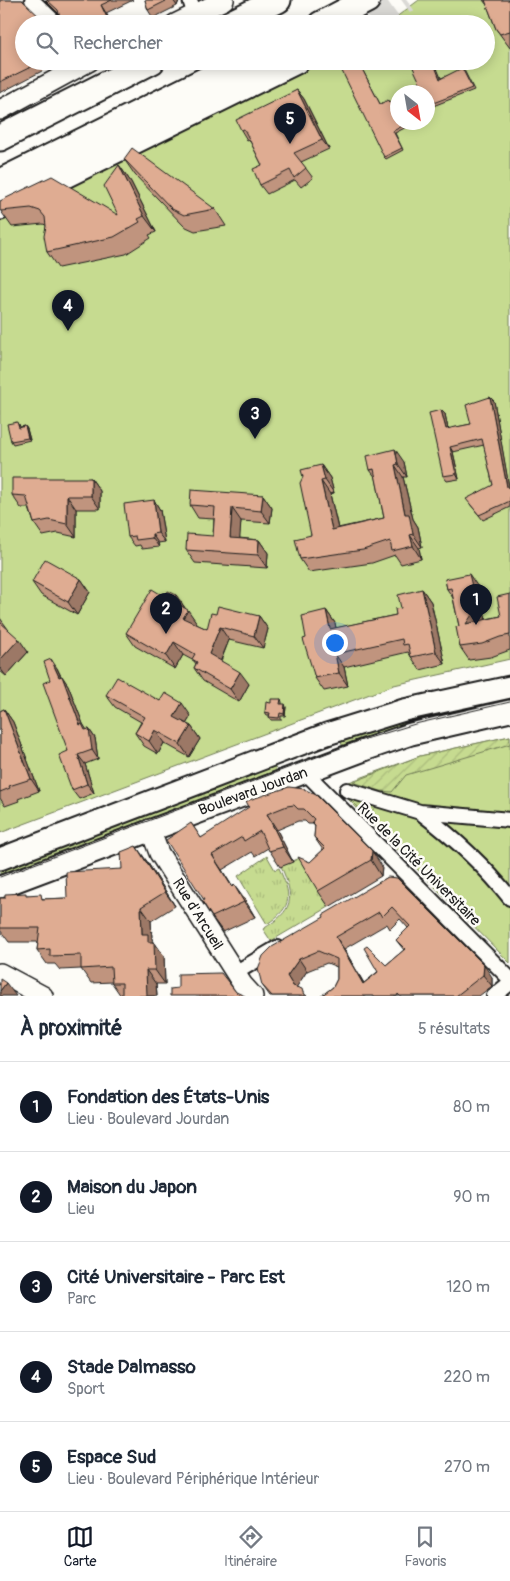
<!DOCTYPE html>
<html lang="fr">
<meta charset="utf-8">
<style>
body{margin:0;font-family:Pangolin,sans-serif;background:#f2f2f3;color:#1f2937}
.compass{position:absolute;left:390px;top:85px;width:45px;height:45px;border-radius:50%;background:#fff;box-shadow:0 2px 12px #0003;rotate:149deg}
.you{position:absolute;left:334px;top:642px;width:18px;height:18px;margin:-12px;border:4px solid #fff;border-radius:50%;background:#1a73e8;box-shadow:0 0 0 8px #1a73e833}
.badge{display:grid;place-items:center;width:32px;height:32px;border-radius:50%;background:#111827;color:#fff;font-size:16px;font-weight:700}
.pin{position:absolute;translate:-50% -41px;filter:drop-shadow(0 1px 2px #0008)}
.pin::after{content:'';position:absolute;top:26px;width:18px;height:15px;background:inherit;clip-path:polygon(0 0,100% 0,50% 100%)}
.list{margin:0;padding:0;list-style:none}
h2{display:flex;justify-content:space-between;align-items:center;height:65px;margin:0;padding:0 20px;font-size:21px}
h2 small{font-size:16px;font-weight:400;color:#747a83}
.list li{display:grid;grid-template-columns:32px 1fr auto;gap:15px;align-items:center;box-sizing:border-box;height:90px;padding:0 20px;border-top:1px solid #e0e1e3}
.list b{display:block;font-size:19px;white-space:nowrap}
.list p{margin:0;font-size:16px;white-space:nowrap;color:#747a83}
.list em{font-size:16px;font-style:normal;color:#747a83}
.icon{flex:none;width:28px;height:28px;fill:none;stroke:currentColor;stroke-width:2;stroke-linecap:round;stroke-linejoin:round}
.map{position:relative;flex:none;width:510px;height:996px;overflow:hidden}
.search{position:absolute;background:#fff;box-shadow:0 2px 12px #0003;left:15px;right:15px;top:15px;height:55px;display:flex;align-items:center;gap:12px;box-sizing:border-box;padding:0 18px;border-radius:28px;color:#747a83;font-size:19px}
.sheet{height:515px;background:#fff}
nav{display:flex;justify-content:space-around;align-items:center;box-sizing:border-box;height:70px;border-top:1px solid #e0e1e3;background:#fff;font-size:14px;color:#747a83}
nav a{display:grid;justify-items:center;gap:2px}
nav .on{color:#111827}
.map>svg:first-child{display:block}
.grass{fill:url(#grass-tufts);stroke:#717c56}
.park{fill:#c6db90;stroke:#717c56;fill-rule:evenodd}
.garden{fill:url(#garden-furrows);stroke:#717c56}
.lines{fill:none;stroke-linecap:round;stroke-linejoin:round}
.highway-tunnel{stroke:#dbdad6;stroke-width:25;stroke-dasharray:25 12;stroke-linecap:butt}
.street-casing{stroke:#1c1c1c;stroke-width:18}
.secondary-casing{stroke:#1c1c1c;stroke-width:22}
.primary-casing{stroke:#1c1c1c;stroke-width:25}
.highway-casing{stroke:#1c1c1c;stroke-width:29}
.street{stroke:#fdfcf7;stroke-width:14}
.secondary{stroke:#fdfcf7;stroke-width:19}
.primary{stroke:#fdfcf7;stroke-width:21}
.highway{stroke:#fdfcf7;stroke-width:25}
.tram{stroke:#1c1c1c;stroke-width:1}
.wall{fill:#c0947e;stroke:#1c1c1c;fill-rule:evenodd}
.shaded-wall{fill:#9c7866;stroke:#1c1c1c}
.building{fill:#dfac92;stroke:#1c1c1c;fill-rule:evenodd}
.labels{text-anchor:middle;stroke-width:5;stroke-linejoin:round;paint-order:stroke}
.street-label{font-size:15px;fill:#1c1c1c;stroke:#fdfcf7}
</style>
<div class="map">
<svg width="510" height="996" viewBox="0 0 510 996">
<defs>
<pattern id="grass-tufts" width="24" height="20" patternUnits="userSpaceOnUse" patternTransform="scale(1.25)"><rect width="24" height="20" fill="#c6db90"/><path d="M3 7l-1-3M5 7V3M7 7l1-3M15 17l-1-3M17 17v-4M19 17l1-3" fill="none" stroke="#aabb7c"/></pattern>
<pattern id="garden-furrows" width="10" height="10" patternUnits="userSpaceOnUse" patternTransform="scale(1.25)"><rect width="10" height="10" fill="#c6db90"/><path d="M-1 1l2-2M0 10L10 0M9 11l2-2" fill="none" stroke="#aabb7c"/></pattern>
</defs>
<rect width="100%" height="100%" fill="#fdfcf7"/>
<filter id="ink" filterUnits="userSpaceOnUse"><feTurbulence type="fractalNoise" baseFrequency=".02" numOctaves="2"/><feDisplacementMap in="SourceGraphic" scale="10" xChannelSelector="R" yChannelSelector="G"/><feConvolveMatrix kernelMatrix="1 2 1 2 8 2 1 2 1" color-interpolation-filters="sRGB"/></filter>
<g filter="url(#ink)">
<path class="grass" d="M510 692V705L344 750 339 737Z
M273 763 278 774 0 880V867Z
M267 856 275 870 279 868C291 895 294 906 267 924L238 876Z
M300 858 329 907 271 941 263 929C294 910 295 899 281 866Z"/>
<path class="park" d="M419 0H510V659L394 685 0 833V219L317 61H486V24H387ZM398 92H428V122H398Z
M510 736V963L346 797 349 782 420 756Z"/>
<path class="garden" d="M510 736V744L406 775 392 792 381 791 353 782 420 756Z
M348 797 375 807 368 817Z"/>
<g class="lines">
<path class="highway-tunnel" d="M373 24 407 0"/>
<g class="street-casing">
<path id="street" d="M32 0 57 24
M190 0 195 15
M305 772 510 979
M347 790 420 812 510 820
M420 812C453 837 484 865 510 898
M235 973 277 948
M494 996 510 983"/>
</g>
<g class="secondary-casing">
<path id="secondary" d="M175 24 224 0
M0 110 90 61
M150 829 159 853 243 985 253 996
M0 973 43 996"/>
</g>
<g class="primary-casing">
<path id="primary" d="M0 859 327 734 404 710 510 687
M0 887 367 749 411 734 510 711"/>
</g>
<g class="highway-casing">
<path id="highway" d="M229 24 278 0
M321 24 367 0
M0 138 152 61
M0 182 244 61
M0 207 296 61"/>
</g>
<use href="#street" class="street"/>
<use href="#secondary" class="secondary"/>
<use href="#primary" class="primary"/>
<use href="#highway" class="highway"/>
<path class="tram" d="M0 877 359 741 415 724 510 702"/>
</g>
<path class="wall" d="M0 0H24L25 2 24 61H52L42 71 0 93Z
M45 0H133L106 13 112 24H55L58 22 60 18 59 14Z
M145 0H179V1L177 6 153 18 148 10Z
M483 0H510V48L496 29 487 5Z
M358 61 380 104 389 103 398 122H416L395 133 403 150 386 159 384 157Z
M434 61 441 78 464 70 474 90 428 108V92L422 87Z
M297 90 304 99 329 149 301 162 313 178 301 187 295 180 267 194 260 185 262 165 249 139 247 140 241 130Z
M124 159 215 209 226 226 195 231 184 226 135 175Z
M119 165 131 182 156 232 149 235 151 238 126 254 58 268 47 252 46 225 43 224 12 227 0 210V201L118 215Z
M494 401 509 488H510V507L483 520 470 504 493 485 484 445 453 452 459 479 447 481 443 476 445 414 448 429 471 424Z
M19 424 20 427 25 426 27 429 30 440 13 444 11 441Z
M404 462 407 477H403L413 519 418 527 422 547 419 548 421 559 401 564 395 555 372 563 309 572 300 559 311 535 321 465 330 478 334 493 330 494 338 528 384 518 376 478 370 470Z
M91 478 100 491V509H76V537L58 533 43 536 34 523 29 508H21L12 495Z
M263 495 272 508 270 523 241 521 239 538 259 540 268 553 267 568 195 563 186 550 213 536 214 519 198 518 190 505Z
M154 500 160 510 165 542 158 543 159 547 142 549 140 545 135 546 128 537Z
M81 579 90 592 77 615 41 595 32 582Z
M445 579 478 587 486 619 501 616 510 594V650L491 657 469 660 460 647 459 626 453 598 447 589Z
M422 589 431 602 445 664 420 670 408 652 344 667 348 686 324 691 315 678 306 638 326 610 335 623 336 628 396 615 401 608Z
M176 595 185 608 197 623 196 624 207 629 216 614 259 616 268 629 263 648 229 640 221 661 249 684 239 702 203 681 194 668 196 664 194 661 183 655 175 669 135 646 126 633 165 597Z
M0 618 8 629 28 652 6 676 0 671Z
M57 668 61 676 68 685 83 724 86 730 89 729 95 738 98 759 85 764 94 793 79 799 72 790 68 751 50 680Z
M106 695 160 701 191 716 186 724 191 726 200 739 189 757 164 743 158 754 144 746 135 733 141 722 115 707Z
M281 699 282 702V704L286 707 285 716H281V720H271L269 717 270 715H267L265 712 271 703Z
M4 709 13 722 39 791 18 799 19 801 5 806 0 798V711Z
M289 787 382 866 381 876 329 907 318 891 310 862 323 850 314 837 315 827 313 824H308L305 821H298L277 830 293 862 280 867 268 848 255 856 252 852 222 870 232 886 245 900 255 917 223 932 212 917 191 823 201 838Z
M146 860 175 906 151 921 152 939 164 956 165 984H156L157 996H121L112 983V982L91 983 81 969 60 970 55 964H47L37 950 38 942H9L0 930V898L28 895 45 899 67 898 122 869Z
M388 877 492 977V986L479 996H321L333 987 337 979V967L327 963 307 971 296 987 307 996H270L262 985 324 917ZM400 919 408 928 396 940 404 950 364 983 344 949 387 924 390 929Z"/>
<path class="shaded-wall" d="M173 0H179L177 6Z
M101 5 106 13 112 24H110Z
M297 90 304 99 329 149 322 140Z
M119 165 131 182 156 232 144 216Z
M490 397 494 401 510 492 507 487Z
M441 410 445 414 449 434 446 429Z
M25 426 27 429 30 440 28 438Z
M450 447 453 452 459 479 456 474Z
M395 449 404 462 407 477 398 464Z
M321 465 330 478 334 493 325 480Z
M395 465 403 477 413 519 418 527 422 547 413 534 405 514Z
M91 478 100 491V509L91 496Z
M321 481 330 494 341 542 332 530Z
M263 495 272 508 270 523 261 511Z
M67 496 76 509V537L67 524Z
M154 500 160 510 165 542 158 533Z
M232 508 241 521 239 550 230 538Z
M152 534 158 543 159 547 152 538Z
M410 535 419 548 421 559 413 546Z
M259 540 268 553 267 568 258 555Z
M469 574 478 587 486 620 466 624Z
M81 579 90 592 77 615 68 602Z
M422 589 431 602 445 664 436 652Z
M176 595 185 608 182 614 173 601Z
M188 610 197 623 192 631 183 618Z
M326 610 335 623 339 642 330 629Z
M259 616 268 629 263 648 254 636Z
M220 627 229 640 218 667 209 654Z
M19 639 28 652 6 676 0 668V660Z
M174 642 183 655 175 669 166 656Z
M335 654 344 667 348 686 339 673Z
M51 659 57 668 65 686 59 677Z
M240 672 249 684 239 702 230 689Z
M62 676 68 685 83 724 89 733V729L95 738 98 759 92 750 80 725Z
M182 703 191 716 183 729 174 717Z
M285 704 286 707 285 716 284 714Z
M4 709 13 722 39 791 31 779Z
M191 726 200 739 189 757 180 744Z
M155 730 164 743 158 754 149 741Z
M78 755 85 764 94 793 87 784Z
M267 814 277 830 293 862 283 847Z
M136 846 146 860 175 906 165 892Z
M372 851 382 866 381 876 371 860Z
M212 855 222 870 242 902 232 887Z
M234 885 245 900 255 917 244 902Z
M141 907 151 921 152 939 164 956 165 984 155 970 142 934Z
M336 937 344 949 371 996 363 984Z
M299 959 307 971 296 988 293 986 287 976Z
M484 965 492 977V986L483 975Z
M146 970 156 984 157 996H146Z
M6 983 16 996H0V991Z"/>
<path class="building" d="M0 0H22L46 23 50 24H24V61H39L37 64 0 82Z
M47 0H112L101 5 110 24H55L58 22 60 18 58 10Z
M145 0H168L148 10Z
M485 0H510V31L500 34 496 29Z
M358 61 380 104 388 100 389 103 398 99V122H410L393 131 402 148 384 157 341 69Z
M410 61H433L440 79 462 68 472 88 428 105V92H411L422 87Z
M297 90 322 140 294 153 306 168 294 178 290 170 260 185 253 169 262 165 244 129 241 130 236 120Z
M132 148 215 209 184 215 172 209 124 159Z
M119 165 144 216 138 219 140 222 114 237 47 252 44 236 46 226 45 217 40 211 31 208 1 211 0 210V201L52 176 118 215 104 186Z
M490 397 507 487 510 488V501L479 515 466 499 493 485 482 439 450 447 456 474 443 476 429 413 441 410 446 429 471 424 466 405Z
M17 422 19 428 25 426 28 438 11 441 7 424Z
M395 449 398 464 395 465 405 514H409L413 534 410 535 413 546 392 551 390 541 363 550 300 559 295 539 311 535 300 483 303 477 301 470 321 465 325 480 321 481 332 530 384 518 374 469 370 470 367 456Z
M12 478H91V496H67V524L49 520 34 523 26 496 12 495Z
M191 490 263 495 261 511 232 508 230 538 259 540 258 555 186 550 187 534 213 536 215 507 190 505Z
M154 500 158 533 152 534V538L136 540 135 536 128 537 124 504Z
M45 559 81 579 68 602 32 582Z
M469 574 477 607 466 624 501 616 497 597 510 594V635L500 637 482 644 460 647 456 627 459 626 451 588 447 589 445 579Z
M152 589 165 597 168 591 176 595 173 601 188 610 183 618 207 629 211 613 216 614 218 606 259 616 254 636 220 627 209 654 240 672 230 689 194 668 197 662 192 659 195 654 174 642 166 656 126 633Z
M422 589 436 652 411 657 408 644 403 645 402 639 335 654 339 673 315 678 303 639 306 638 302 616 326 610 330 629 396 615 395 609 401 608 398 595Z
M0 622 19 639 0 660Z
M51 659 59 677 62 676 80 725 82 724 85 730 89 729 92 750 78 755 87 784 72 790 59 755 68 751 43 683 50 680 44 662Z
M117 677 160 701 165 693 182 703 174 717 191 726 180 744 155 730 149 741 135 733 145 717 106 695Z
M271 699H281L280 704H285L284 714 280 713 279 718 269 717 270 713 265 712 266 702 271 703Z
M4 709 31 779 9 786 10 788 0 792V711Z
M289 787 304 789 316 795 372 851 371 860 318 891 298 857 310 862 325 848 314 837 315 825 312 822 314 819 304 809H298L294 805 287 806 267 814 283 847 269 851 260 831 244 841 242 837 212 855 232 887 234 885 244 902 212 917 202 901 204 900 166 840 191 823 201 838 249 807 246 801Z
M136 846 165 892 141 907 142 934H148V942H154L155 970H146L147 995 146 996H122V983H112L111 967 81 969V955L50 956V949L37 950 40 928H0V898H5V894L26 893V895L41 894 42 899 67 898 66 872 122 869 121 852Z
M388 877 397 878 484 965 483 975 456 996H400L398 994 397 996H321L333 987 337 979V959L318 951 299 959 287 976 293 986 302 989 304 996H272L262 985 258 969 263 956 272 947 324 917 323 915ZM392 907 410 926 396 940 405 949 386 965 367 946 364 948 378 972 363 984 336 937 379 912 382 917Z
M221 973 236 992 245 996H170V989L178 988V974Z
M0 979 6 983 0 991Z"/>
</g>
<g class="labels">
<g class="street-label">
<text transform="translate(253 791) rotate(-20)" y="5">Boulevard Jourdan</text>
<text transform="translate(419 864) rotate(45)" y="5">Rue de la Cité Universitaire</text>
<text transform="translate(198 914) rotate(58)" y="5">Rue d'Arcueil</text>
</g>
</g>
</svg>
<svg class="compass" viewBox="-18 -18 36 36"><path d="M0-13l5 13h-10z" fill="#e53935"/><path d="M0 13l5-13h-10z" fill="#747a83"/></svg>
<div class="you"></div>
<div class="pin badge" style="left:476px;top:625px">1</div>
<div class="pin badge" style="left:166px;top:634px">2</div>
<div class="pin badge" style="left:255px;top:439px">3</div>
<div class="pin badge" style="left:68px;top:331px">4</div>
<div class="pin badge" style="left:290px;top:144px">5</div>
<div class="search"><svg class="icon" aria-label="search" viewBox="0 0 24 24"><circle cx="10" cy="10" r="6"/><path d="M15 15l6 6"/></svg>Rechercher</div>
</div>
<section class="sheet">
<h2>À proximité<small>5 résultats</small></h2>
<ul class="list">
<li><span class="badge">1</span><div><b>Fondation des États-Unis</b><p>Lieu · Boulevard Jourdan</p></div><em>80 m</em></li>
<li><span class="badge">2</span><div><b>Maison du Japon</b><p>Lieu</p></div><em>90 m</em></li>
<li><span class="badge">3</span><div><b>Cité Universitaire - Parc Est</b><p>Parc</p></div><em>120 m</em></li>
<li><span class="badge">4</span><div><b>Stade Dalmasso</b><p>Sport</p></div><em>220 m</em></li>
<li><span class="badge">5</span><div><b>Espace Sud</b><p>Lieu · Boulevard Périphérique Intérieur</p></div><em>270 m</em></li>
</ul>
</section>
<nav>
<a class="on"><svg class="icon" aria-label="map" viewBox="0 0 24 24"><path d="M3 6l6-2 6 2 6-2v14l-6 2-6-2-6 2zM9 4v14M15 6v14"/></svg>Carte</a>
<a><svg class="icon" aria-label="directions" viewBox="0 0 24 24"><path d="M12 3l9 9-9 9-9-9zM9 14v-3h6M13 9l2 2-2 2"/></svg>Itinéraire</a>
<a><svg class="icon" aria-label="saved" viewBox="0 0 24 24"><path d="M7 4h10v16l-5-4-5 4z"/></svg>Favoris</a>
</nav>
